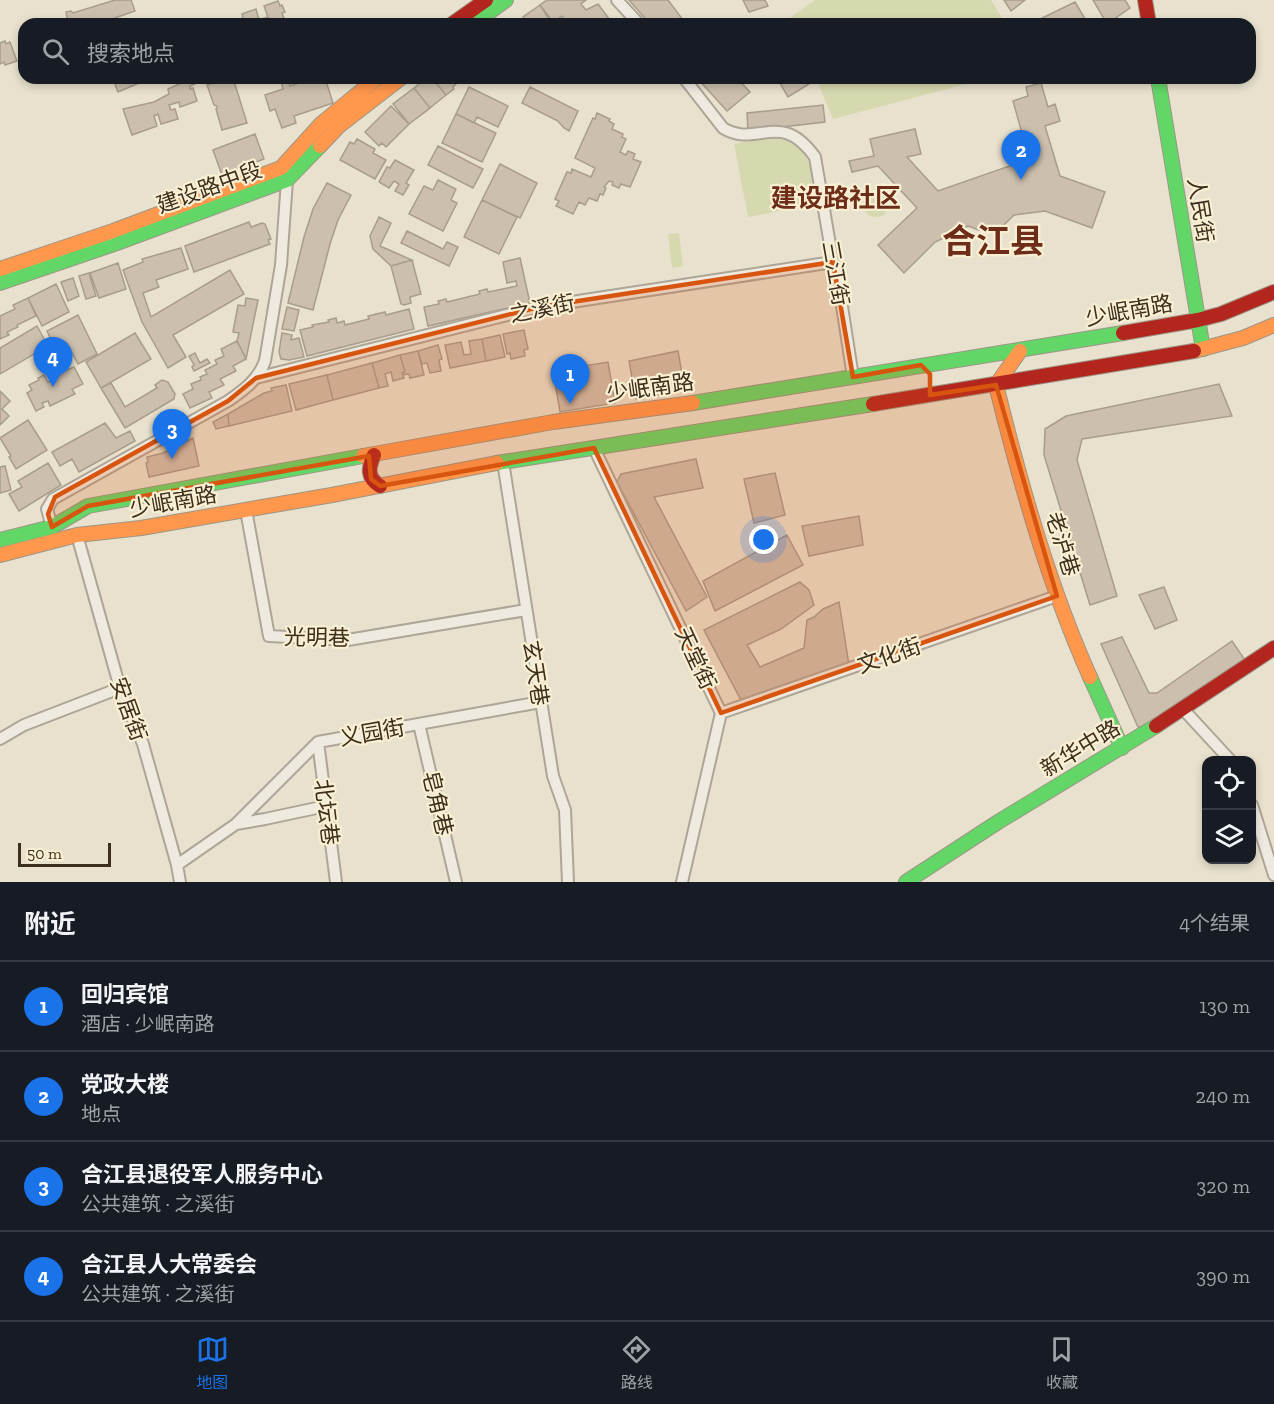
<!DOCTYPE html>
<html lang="zh">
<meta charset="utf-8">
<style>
body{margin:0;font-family:"Zilla Slab","Noto Sans SC",serif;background:#242831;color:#f1f3f6}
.controls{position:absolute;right:18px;bottom:18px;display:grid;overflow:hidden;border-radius:12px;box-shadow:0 3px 9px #0003}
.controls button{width:54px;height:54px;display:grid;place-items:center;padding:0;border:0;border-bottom:2px solid #363941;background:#171b24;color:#f1f3f6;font:30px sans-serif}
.scale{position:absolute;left:18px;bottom:15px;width:93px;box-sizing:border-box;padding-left:6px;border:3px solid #3d2e1d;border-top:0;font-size:16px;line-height:21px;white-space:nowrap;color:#3d2e1d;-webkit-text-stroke:4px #f9efd3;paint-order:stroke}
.you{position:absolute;left:764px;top:540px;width:21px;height:21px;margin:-15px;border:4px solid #fff;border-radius:50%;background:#1a73e8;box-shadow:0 0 0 9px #1a73e833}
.badge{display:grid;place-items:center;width:39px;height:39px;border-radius:50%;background:#1a73e8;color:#fff;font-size:20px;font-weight:700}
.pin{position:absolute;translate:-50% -50px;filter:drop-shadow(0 2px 3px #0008)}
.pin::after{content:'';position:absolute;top:32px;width:21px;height:18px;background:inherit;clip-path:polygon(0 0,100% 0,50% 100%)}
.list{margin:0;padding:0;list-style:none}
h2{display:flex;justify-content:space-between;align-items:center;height:78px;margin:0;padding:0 24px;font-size:26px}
h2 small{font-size:20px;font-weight:400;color:#9ea1a6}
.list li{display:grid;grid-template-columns:39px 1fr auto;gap:18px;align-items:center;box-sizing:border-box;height:90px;padding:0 24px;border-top:2px solid #363941}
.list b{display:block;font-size:22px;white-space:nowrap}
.list p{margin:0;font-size:20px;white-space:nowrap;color:#9ea1a6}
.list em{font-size:20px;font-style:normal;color:#9ea1a6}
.icon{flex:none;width:33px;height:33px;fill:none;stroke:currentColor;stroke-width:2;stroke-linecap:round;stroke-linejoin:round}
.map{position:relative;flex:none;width:1274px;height:882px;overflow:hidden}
.search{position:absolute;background:#171b24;box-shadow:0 3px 9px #0003;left:18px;right:18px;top:18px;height:66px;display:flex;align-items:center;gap:15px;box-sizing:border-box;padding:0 21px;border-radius:18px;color:#9ea1a6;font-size:22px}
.sheet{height:438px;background:#171b24}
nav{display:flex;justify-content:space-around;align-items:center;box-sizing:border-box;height:84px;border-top:2px solid #363941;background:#171b24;font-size:16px;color:#9ea1a6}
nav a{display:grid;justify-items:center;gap:3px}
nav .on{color:#1a73e8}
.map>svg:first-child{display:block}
.green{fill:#d6d9af}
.building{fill:#ccbfae;stroke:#a89c8d;stroke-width:1.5}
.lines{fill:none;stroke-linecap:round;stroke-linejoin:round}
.street-casing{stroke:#ada596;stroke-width:14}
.fast-casing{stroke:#9d9586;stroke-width:16}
.slow-casing{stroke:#9d9586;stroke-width:16}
.jam-casing{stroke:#9d9586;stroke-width:16}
.street{stroke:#efeae0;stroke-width:10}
.fast{stroke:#63d668;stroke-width:14}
.slow{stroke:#ff974d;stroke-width:14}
.jam{stroke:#b3261e;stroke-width:14}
.marked{fill:#d7550e;fill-opacity:0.2;stroke:#d7550e;stroke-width:4.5;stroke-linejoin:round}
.labels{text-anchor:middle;stroke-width:4.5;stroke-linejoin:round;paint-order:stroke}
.street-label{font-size:22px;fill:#3d2e1d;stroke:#f9efd3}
.quarter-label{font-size:26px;font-weight:bold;fill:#6e2d18;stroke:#f9efd3}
.town-label{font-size:34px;font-weight:bold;fill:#6e2d18;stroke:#f9efd3}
</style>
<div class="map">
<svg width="1274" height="882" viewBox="0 0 1274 882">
<rect width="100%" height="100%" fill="#e8e1ce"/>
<path class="green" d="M815 0H991L1006 24H793L790 18Z
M816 78H989L833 119Z
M768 138C813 141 811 168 817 204L748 217 734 144Z
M863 204a13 13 0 1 1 26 0a13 13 0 1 1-26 0Z
M679 233 683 266 672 268 668 234Z"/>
<path class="building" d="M115 0H131L135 11 103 22 104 24H63L68 22 66 12 71 11 73 13Z
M547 0H586L581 4 586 10 598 4 610 20 604 24H595L592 20 590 21 591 24H562L565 21 562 16 553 22 540 5Z
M629 0H668L686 24H650Z
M743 0H765L768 6 749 12Z
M1004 0H1025L1011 11Z
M1093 0H1125L1130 8 1107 24Z
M278 1 280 6 282 5 285 12 282 13 286 24H242L240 19 243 18 242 14 256 9 259 20 268 17 264 6Z
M1075 2 1088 24H1030Z
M540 5 552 24H532L529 19 526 21 523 17Z
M5 41 6 44 10 42 17 61 5 65 4 62 0 64V43Z
M115 78H151L118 92 113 79Z
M187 78H208L190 86V89L193 88 197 101 180 107 179 102 169 105 171 110 175 109 178 119 161 124 158 114 154 116 157 126 132 135 123 109 154 102 169 94 168 89 188 80Z
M225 78H233L247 123 222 130 216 109H217V106L214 105 207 85Z
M280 78H288L290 86 314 78H325L333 103 294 116 296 123 282 128 275 109 270 111 265 95 283 89Z
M426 78H432L446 95 430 108 414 88Z
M432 78H455L458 82 453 87 454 89 446 95Z
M697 78H737L750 92 727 111Z
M777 78H806L809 84 788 97Z
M1041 83 1048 107 1055 104 1060 121 1045 126 1060 176 1105 192 1092 228 1045 211 1014 215 1005 224 993 231 979 230 968 226 935 242 904 273 878 245 917 208 878 166 852 172 849 161 874 156 870 139 915 129 921 154 907 157 938 191 1021 162 1027 151 1013 101 1028 96 1026 87Z
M469 87 508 106 498 127 477 117 474 123 456 114Z
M530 87 578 111 569 131 564 128 558 121 522 103Z
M414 88 430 108 409 124 393 104Z
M823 105 825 122 748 131 747 113Z
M391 106 409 124 386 147 382 143 379 146 365 132Z
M597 113 610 119 609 121 614 124 612 129 623 134 622 137 626 139 620 152 626 155 628 151 635 154 633 159 641 162 630 187 621 184 619 188 612 185 613 182 609 181 604 187 606 188 603 195 600 194 597 201 589 198 585 205 579 202 573 214 556 206 559 201 555 199 567 172 571 173 572 169 591 177 595 168 575 158 593 118 595 119Z
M456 114 496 133 482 162 442 143Z
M255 134 264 159 222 175 213 150Z
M357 139 375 149 373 153 386 160 375 179 340 160 350 142 354 144Z
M438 146 483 169 473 188 428 165Z
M395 160 414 170 406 183 409 185 403 195 395 191 399 184 394 181 389 188 379 182 387 167 390 168Z
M500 164 537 183 520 218 482 200Z
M438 180 456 189 451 200 457 203 443 231 409 214 424 186 433 190Z
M327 183 351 195 338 220 330 244 313 310 288 303 304 237 313 209Z
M482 200 517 217 499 254 464 237Z
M379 217 391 223 380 246 412 260 391 266 373 249 370 236Z
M249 222 251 227 262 223 265 224 271 239 268 240 270 244 194 272 185 246Z
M407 231 443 249 447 242 458 247 449 266 401 243Z
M181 248 188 269 156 280 159 287 143 293 151 317 230 270 244 294 173 335 186 357 168 368 142 322 123 270 143 262 142 259Z
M520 258 530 303 428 326 424 307 439 304 438 301 446 299 447 302 480 294 479 291 487 289 488 292 517 286 516 281 507 283 503 262Z
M412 260 421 294 410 297 411 303 404 305 401 304 391 266Z
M118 263 126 289 99 298 90 273Z
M89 273 96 296 86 299 79 276Z
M73 278 79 296 68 301 61 282Z
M56 284 69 312 42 326 28 298Z
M28 298 36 316 17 325 18 327 7 332 9 335 0 339V316L15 309 13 305Z
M246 298 258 300 246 359 237 341 239 333 233 332 238 305 245 306Z
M287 307 299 310 294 331 282 329Z
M409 309 414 329 307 356 300 330 313 327 312 325 329 322 328 320 336 318 337 323 344 321 345 325 369 319 368 316 385 312 386 315Z
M78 315 97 354 78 364 67 343 56 349 47 331Z
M37 326 48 346 0 374V348Z
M524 330 528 349 524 350 525 356 511 359 510 353 507 354 503 334Z
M135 333 151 359 101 388 86 362Z
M282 333 292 335 291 340 299 338 304 357 289 360 281 359 279 352Z
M500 335 505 357 486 361 482 339Z
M482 339 486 361 450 368 445 345 461 342 464 355 471 354 469 341Z
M237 341 246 359 233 366 236 371 220 379 224 385 209 392 212 398 190 408 183 394 193 389 191 384 201 380 200 377 207 374 205 370 217 364 215 360 224 356 221 349Z
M438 345 442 359 439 360 441 371 430 373 427 363 422 364 418 351Z
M418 351 424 375 410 378 409 374 403 375 402 373 405 372 400 355Z
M678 351 685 390 636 399 629 361Z
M195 353 200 363 207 359 210 363 194 371 192 367 194 365 189 356Z
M400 355 405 372 402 373 404 378 393 381 391 372 385 374 388 386 379 388 372 363Z
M608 362 615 403 560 412 553 371Z
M372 363 379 388 333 400 327 375Z
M64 364 67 370 74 367 83 384 72 389 75 394 50 406 48 401 42 403 44 407 36 411 27 393 32 390 29 385 39 380 38 378 44 375 48 382 53 380 49 372Z
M327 375 333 400 296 410 289 384Z
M162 380 168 382 175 394 174 399 125 428 101 388 111 383 125 407 157 388 155 385Z
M1219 384 1232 416 1082 439 1077 460 1117 596 1090 605 1044 455 1045 429 1066 416Z
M286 385 292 411 229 426 228 414 264 393 272 391 271 388Z
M0 391 10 401 2 409 9 416 0 425Z
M228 414 229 426 216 429 213 422Z
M28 420 47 450 16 469 9 457 11 456 0 438Z
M105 423 116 438 130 431 135 441 79 472 72 459 60 466 52 452Z
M193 438 199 466 149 477 146 463 148 462 147 457 163 453Z
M696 459 703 488 654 497 707 597 686 611 617 482 621 474Z
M48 463 61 485 19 511 9 494 22 487 18 481Z
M5 466 11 490 0 493V467Z
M775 473 785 515 754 523 744 479Z
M859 516 863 545 809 556 802 526Z
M787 535 803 565 715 611 703 581Z
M800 582 809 590 814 605 781 629 747 645 760 667 804 648 807 620 814 617 823 609 839 602 849 665 742 702 704 630Z
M1164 587 1177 620 1155 629 1139 595Z
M1122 637 1149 693H1157L1232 641 1247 663 1153 726 1138 727 1101 644Z"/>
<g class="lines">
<g class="street-casing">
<path id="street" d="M617 0 639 24
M684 78 723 128C757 149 780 108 815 157L833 262 839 287 853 377
M256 378 539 307 833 262
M594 448 721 713 682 882
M503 462 553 776 565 810 568 882
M246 510 269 636 348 640 526 610
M52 527 47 509 53 499 228 401C244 390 258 380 265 361L281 265 287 180 286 177
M77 535 120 688 143 744 177 865 180 882
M1183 709 1230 760
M721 713 1057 596
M419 724 456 882
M0 739 24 725 120 688
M318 742 336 882
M1252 805 1274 875
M236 824 265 819 326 806
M177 865 236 824 318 742 541 702"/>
</g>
<g class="fast-casing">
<path id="fast" d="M473 24 506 0
M1158 78 1203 349
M0 283 117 243 287 180 320 146
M693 403 1123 333
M497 463 873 404
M0 540 52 527 88 506 363 456
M1090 677 1122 748
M906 882 998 822 1156 726"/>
</g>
<g class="slow-casing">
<path id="slow" d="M320 146 339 126 401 78
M0 269 113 231 281 168 321 124 377 78
M1020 351 996 385C1021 485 1048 583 1090 677
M1194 351 1243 338 1274 325
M363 456 553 422 693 403
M0 555 77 535 141 528 332 495 497 463"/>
</g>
<g class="jam-casing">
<path id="jam" d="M1145 0 1149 24
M452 24 486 0
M1123 333 1198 320 1221 314 1274 292
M873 404 1194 351
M374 455C368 468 367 478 380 486
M1156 726 1274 648"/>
</g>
<use href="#street" class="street"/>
<use href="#fast" class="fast"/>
<use href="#slow" class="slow"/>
<use href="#jam" class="jam"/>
</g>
<path class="marked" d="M833 262 853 377 921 365 930 374V395L996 385 1057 596 721 713 594 448 380 486 371 479 369 456 88 506 52 527 48 514 55 497 228 401 256 378 539 307Z"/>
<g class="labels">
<g class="street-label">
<text transform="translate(209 187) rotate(-20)" y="8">建设路中段</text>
<text transform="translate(1201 210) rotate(81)" y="8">人民街</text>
<text transform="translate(836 273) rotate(80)" y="8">三江街</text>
<text transform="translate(542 308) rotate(-11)" y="8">之溪街</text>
<text transform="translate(1129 310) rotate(-10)" y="8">少岷南路</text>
<text transform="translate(650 387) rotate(-8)" y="8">少岷南路</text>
<text transform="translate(173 501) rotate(-10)" y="8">少岷南路</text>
<text transform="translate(1063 544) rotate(73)" y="8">老泸巷</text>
<text transform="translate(317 637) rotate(1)" y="8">光明巷</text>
<text transform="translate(889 655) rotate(-19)" y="8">文化街</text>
<text transform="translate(696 658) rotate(65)" y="8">天堂街</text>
<text transform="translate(536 673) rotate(81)" y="8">玄天巷</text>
<text transform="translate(129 709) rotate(70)" y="8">安居街</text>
<text transform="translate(372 732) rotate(-10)" y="8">义园街</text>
<text transform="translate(1080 748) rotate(-31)" y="8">新华中路</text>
<text transform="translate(438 803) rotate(77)" y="8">皂角巷</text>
<text transform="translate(327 812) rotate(83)" y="8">北坛巷</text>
</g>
<g class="quarter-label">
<text x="836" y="207">建设路社区</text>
</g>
<g class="town-label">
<text x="993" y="253">合江县</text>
</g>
</g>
</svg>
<div class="controls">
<button><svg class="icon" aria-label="locate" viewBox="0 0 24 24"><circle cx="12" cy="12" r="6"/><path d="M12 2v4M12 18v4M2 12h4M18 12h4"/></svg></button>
<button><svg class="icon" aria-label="layers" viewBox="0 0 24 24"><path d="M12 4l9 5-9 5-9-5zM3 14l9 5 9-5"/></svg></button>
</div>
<div class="scale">50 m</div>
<div class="you"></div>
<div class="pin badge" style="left:570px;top:404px">1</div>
<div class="pin badge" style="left:1021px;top:180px">2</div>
<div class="pin badge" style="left:172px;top:459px">3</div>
<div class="pin badge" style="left:53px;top:387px">4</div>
<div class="search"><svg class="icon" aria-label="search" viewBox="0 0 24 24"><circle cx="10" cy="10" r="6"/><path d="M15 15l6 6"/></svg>搜索地点</div>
</div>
<section class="sheet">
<h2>附近<small>4个结果</small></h2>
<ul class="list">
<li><span class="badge">1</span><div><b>回归宾馆</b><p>酒店 · 少岷南路</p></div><em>130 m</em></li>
<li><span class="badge">2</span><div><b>党政大楼</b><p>地点</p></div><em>240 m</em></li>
<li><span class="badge">3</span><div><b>合江县退役军人服务中心</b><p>公共建筑 · 之溪街</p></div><em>320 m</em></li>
<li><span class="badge">4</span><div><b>合江县人大常委会</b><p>公共建筑 · 之溪街</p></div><em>390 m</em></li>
</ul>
</section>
<nav>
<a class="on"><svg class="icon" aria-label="map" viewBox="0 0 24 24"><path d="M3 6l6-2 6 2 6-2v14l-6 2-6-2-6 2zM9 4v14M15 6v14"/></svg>地图</a>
<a><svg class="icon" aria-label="directions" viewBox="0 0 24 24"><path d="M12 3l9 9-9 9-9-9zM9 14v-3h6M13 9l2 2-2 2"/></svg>路线</a>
<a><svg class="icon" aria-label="saved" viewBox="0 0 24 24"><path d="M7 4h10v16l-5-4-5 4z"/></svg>收藏</a>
</nav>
